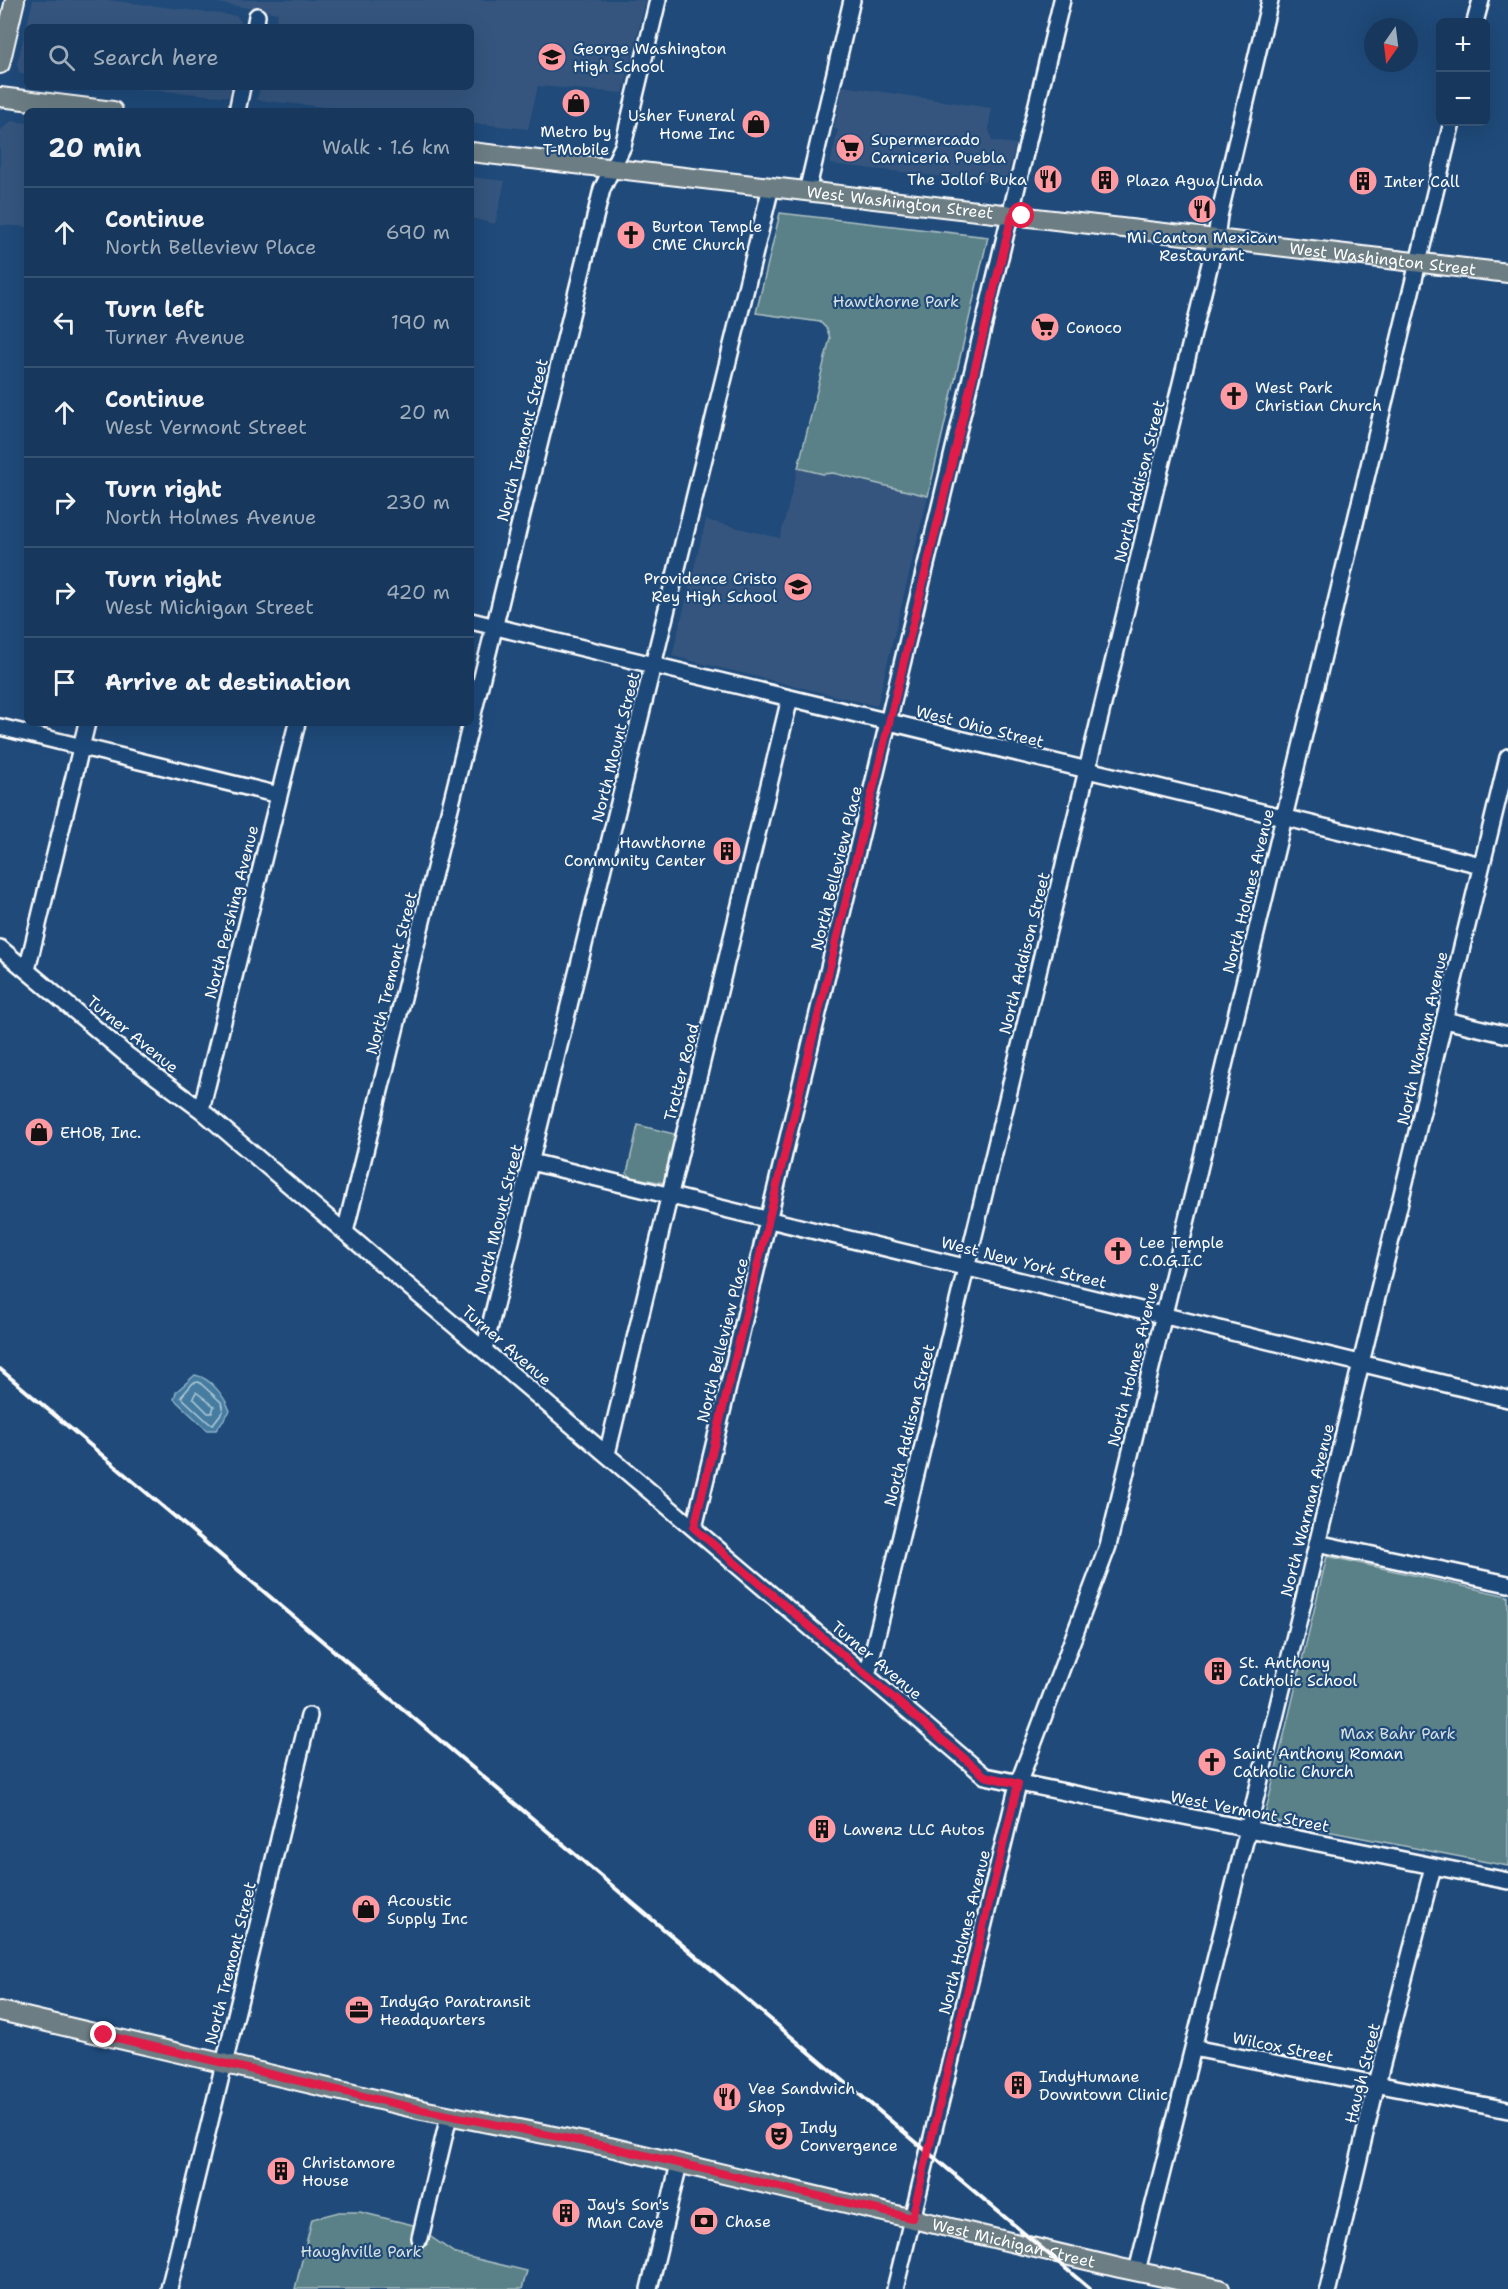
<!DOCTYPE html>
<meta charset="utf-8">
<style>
body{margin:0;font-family:"Shantell Sans",sans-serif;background:#203f62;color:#f1f3f6}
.controls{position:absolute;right:18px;top:18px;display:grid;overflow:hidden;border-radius:9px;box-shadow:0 6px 24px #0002}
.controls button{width:54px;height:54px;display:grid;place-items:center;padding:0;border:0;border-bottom:2px solid #365272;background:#17385c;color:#f1f3f6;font:30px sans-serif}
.compass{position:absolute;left:1364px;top:18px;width:54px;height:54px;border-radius:50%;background:#17385c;box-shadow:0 6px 24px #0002;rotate:194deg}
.stop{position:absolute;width:18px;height:18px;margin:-14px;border:4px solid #e11d48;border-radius:50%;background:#fff}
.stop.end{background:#e11d48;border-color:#fff;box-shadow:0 2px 6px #0008}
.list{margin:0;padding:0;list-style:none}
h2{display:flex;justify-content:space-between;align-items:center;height:78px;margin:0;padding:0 24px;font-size:26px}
h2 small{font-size:20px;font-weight:400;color:#9eacbb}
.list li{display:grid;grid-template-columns:39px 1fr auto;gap:18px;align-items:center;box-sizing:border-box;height:90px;padding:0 24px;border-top:2px solid #365272}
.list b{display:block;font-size:22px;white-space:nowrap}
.list p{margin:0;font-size:20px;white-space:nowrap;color:#9eacbb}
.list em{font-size:20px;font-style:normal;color:#9eacbb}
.icon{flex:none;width:33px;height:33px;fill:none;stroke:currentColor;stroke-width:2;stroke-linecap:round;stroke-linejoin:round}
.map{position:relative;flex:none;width:1508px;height:2289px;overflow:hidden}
.search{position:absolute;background:#17385c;box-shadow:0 6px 24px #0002;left:24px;top:24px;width:450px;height:66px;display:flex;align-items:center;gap:15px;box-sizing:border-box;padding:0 21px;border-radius:9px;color:#9eacbb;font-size:22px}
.panel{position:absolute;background:#17385c;box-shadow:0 6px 24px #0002;left:24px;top:108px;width:450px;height:618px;border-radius:9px}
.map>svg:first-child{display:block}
.built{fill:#34557e}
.green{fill:#5a8187;stroke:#acc0c3;stroke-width:1.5}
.water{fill:#447ca0;stroke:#8fb0c6;stroke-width:1.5}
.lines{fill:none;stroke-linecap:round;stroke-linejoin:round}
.shore{stroke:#b4cbd9;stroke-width:1.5}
.minor-casing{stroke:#fff;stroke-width:20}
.major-casing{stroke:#fff;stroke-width:22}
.minor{stroke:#1f4a7a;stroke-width:15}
.major{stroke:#6c7e84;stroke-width:18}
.rail{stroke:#fff;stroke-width:4}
.route{stroke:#e11d48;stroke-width:8}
.labels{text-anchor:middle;stroke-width:4.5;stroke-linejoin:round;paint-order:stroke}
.poi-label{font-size:16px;fill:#fff;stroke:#1f4a7a;text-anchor:start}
.street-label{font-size:16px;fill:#fff;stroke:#1f4a7a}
.park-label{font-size:16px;fill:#d6e0e1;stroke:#1f4a7a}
</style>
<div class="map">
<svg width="1508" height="2289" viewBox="0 0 1508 2289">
<rect width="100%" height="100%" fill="#1f4a7a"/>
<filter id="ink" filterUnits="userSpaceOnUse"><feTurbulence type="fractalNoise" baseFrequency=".0167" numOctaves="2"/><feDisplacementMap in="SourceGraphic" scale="12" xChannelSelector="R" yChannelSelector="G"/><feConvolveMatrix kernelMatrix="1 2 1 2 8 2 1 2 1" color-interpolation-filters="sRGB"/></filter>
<g filter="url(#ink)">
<path class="built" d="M33 0H108L237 16 245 27H27V75L19 72 17 64Z
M200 0H646L623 93 538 86 528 129 471 123V111H362L257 100 260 87H471V27H275L278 13Z
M843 86 991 108 989 129 992 141 1016 144 1005 184 830 164 838 130 834 129Z
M115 87H234L232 97Z
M11 121 27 123V227L0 225V131Z
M471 177 505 181 495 224 471 218Z
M798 468 823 474 833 473 928 496 877 706 672 656 706 520 780 538Z"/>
<path class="green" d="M780 213 988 237 928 496 833 473 823 474 798 468 830 338 827 329 820 322 756 313Z
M638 1125 678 1135 664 1183 631 1177 627 1173Z
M1327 1556 1508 1596V1866L1264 1819Z
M339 2212H360L413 2225 456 2254 527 2271 522 2289H295L312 2219Z"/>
<path class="water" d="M195 1375C211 1378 225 1397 230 1411L216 1430H207L174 1399 176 1392Z"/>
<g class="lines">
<path class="shore" d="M199 1382 221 1402 223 1411 213 1424 209 1423 181 1397 193 1383Z
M196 1392 214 1406 212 1413H208L193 1398Z"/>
<g class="minor-casing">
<path id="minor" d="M1475 22 1481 0
M255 27 257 16
M237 111 242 87
M807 192 852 0
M471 621 1481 865
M471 722 602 189 623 146 658 0
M0 727 279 795
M0 948 127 1055 201 1110 985 1776 1508 1881
M27 970 87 723
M1445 1020 1508 1035
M201 1110 297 723
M531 1162 1508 1399
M345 1232 471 723
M484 1350 771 187
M607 1454 790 698
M694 1528 1062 0
M1317 1543 1508 1584
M867 1676 1216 239 1219 216 1270 0
M1193 2048 1508 2110
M420 2238 449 2116
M1137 2271 1248 1829 1508 757
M169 2289 309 1716
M649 2289 679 2164
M895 2289 1018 1784 1108 1546 1452 122
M1328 2289 1375 2091 1433 1867"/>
</g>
<g class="major-casing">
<g id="major">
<path d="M0 64 15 0"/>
<path d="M0 97 113 111"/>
<path id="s1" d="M471 152 1508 273"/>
<path id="s2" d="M0 2011 422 2110 610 2147 1120 2268 1220 2289"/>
</g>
</g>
<use href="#minor" class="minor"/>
<use href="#major" class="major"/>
<path class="rail" d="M0 1369 1090 2289"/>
</g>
</g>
<g class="lines" filter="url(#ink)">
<path class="route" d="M104 2035 422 2110 610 2147 912 2218 1018 1784 985 1776 694 1528 1012 215 1022 216"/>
</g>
<defs>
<g id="school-disc" transform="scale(1.5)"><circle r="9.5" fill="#ff9aa2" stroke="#1f4a7a"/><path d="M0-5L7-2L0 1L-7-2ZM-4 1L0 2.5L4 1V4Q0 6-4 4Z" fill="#111"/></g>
<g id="shop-disc" transform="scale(1.5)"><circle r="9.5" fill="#ff9aa2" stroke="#1f4a7a"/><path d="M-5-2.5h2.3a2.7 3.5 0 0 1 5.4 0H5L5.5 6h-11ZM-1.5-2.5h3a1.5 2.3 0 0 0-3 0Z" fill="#111"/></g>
<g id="supermarket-disc" transform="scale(1.5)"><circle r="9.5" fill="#ff9aa2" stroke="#1f4a7a"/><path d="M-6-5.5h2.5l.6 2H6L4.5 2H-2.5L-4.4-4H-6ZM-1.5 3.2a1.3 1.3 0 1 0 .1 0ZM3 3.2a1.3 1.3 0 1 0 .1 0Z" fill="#111"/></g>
<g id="restaurant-disc" transform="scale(1.5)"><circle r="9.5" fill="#ff9aa2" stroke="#1f4a7a"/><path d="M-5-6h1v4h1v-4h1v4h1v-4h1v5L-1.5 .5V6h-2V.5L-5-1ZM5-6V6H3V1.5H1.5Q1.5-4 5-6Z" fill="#111"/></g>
<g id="building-disc" transform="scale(1.5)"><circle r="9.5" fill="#ff9aa2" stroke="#1f4a7a"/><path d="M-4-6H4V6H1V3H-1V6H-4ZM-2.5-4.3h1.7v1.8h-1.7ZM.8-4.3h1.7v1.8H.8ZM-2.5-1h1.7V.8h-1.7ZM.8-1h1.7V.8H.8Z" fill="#111"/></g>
<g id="church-disc" transform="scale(1.5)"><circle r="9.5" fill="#ff9aa2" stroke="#1f4a7a"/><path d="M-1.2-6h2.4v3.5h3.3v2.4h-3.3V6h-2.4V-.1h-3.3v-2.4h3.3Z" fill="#111"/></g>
<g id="office-disc" transform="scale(1.5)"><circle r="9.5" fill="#ff9aa2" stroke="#1f4a7a"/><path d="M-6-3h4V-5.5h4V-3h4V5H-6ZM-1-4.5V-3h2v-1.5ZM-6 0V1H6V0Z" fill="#111"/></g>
<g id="theatre-disc" transform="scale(1.5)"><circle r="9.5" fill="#ff9aa2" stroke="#1f4a7a"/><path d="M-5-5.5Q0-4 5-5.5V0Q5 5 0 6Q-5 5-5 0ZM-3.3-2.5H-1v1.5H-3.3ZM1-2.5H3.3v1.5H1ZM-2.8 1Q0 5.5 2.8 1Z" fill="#111"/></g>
<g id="bank-disc" transform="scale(1.5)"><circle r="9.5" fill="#ff9aa2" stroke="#1f4a7a"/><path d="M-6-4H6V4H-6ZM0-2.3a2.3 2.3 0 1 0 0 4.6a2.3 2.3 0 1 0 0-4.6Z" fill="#111"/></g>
</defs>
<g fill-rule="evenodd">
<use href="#school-disc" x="552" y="57"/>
<use href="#shop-disc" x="576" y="103"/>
<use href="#shop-disc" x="756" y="124"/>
<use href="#supermarket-disc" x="850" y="148"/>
<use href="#restaurant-disc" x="1048" y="179"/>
<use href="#building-disc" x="1105" y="180"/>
<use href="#building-disc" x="1363" y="181"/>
<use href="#restaurant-disc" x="1202" y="209"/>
<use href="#church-disc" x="631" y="235"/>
<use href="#supermarket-disc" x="1045" y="327"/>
<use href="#church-disc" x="1234" y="396"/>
<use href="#school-disc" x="798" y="587"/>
<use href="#building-disc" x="727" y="851"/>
<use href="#shop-disc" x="39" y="1132"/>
<use href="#church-disc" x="1118" y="1251"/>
<use href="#building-disc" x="1218" y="1671"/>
<use href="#church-disc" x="1212" y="1762"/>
<use href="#building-disc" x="822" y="1829"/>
<use href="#shop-disc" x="366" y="1909"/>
<use href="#office-disc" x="359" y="2010"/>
<use href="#building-disc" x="1018" y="2085"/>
<use href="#restaurant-disc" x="727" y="2097"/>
<use href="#theatre-disc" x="779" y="2136"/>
<use href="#building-disc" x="281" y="2171"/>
<use href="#building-disc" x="566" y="2213"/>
<use href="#bank-disc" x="704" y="2221"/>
</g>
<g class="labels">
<g class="poi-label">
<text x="573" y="54">George Washington<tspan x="573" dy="18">High School</tspan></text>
<text x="735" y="121" text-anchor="end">Usher Funeral<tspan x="735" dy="18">Home Inc</tspan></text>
<text x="576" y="137" text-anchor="middle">Metro by<tspan x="576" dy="18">T-Mobile</tspan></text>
<text x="871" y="145">Supermercado<tspan x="871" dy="18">Carniceria Puebla</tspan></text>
<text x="1027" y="185" text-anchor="end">The Jollof Buka</text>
<text x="1126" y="186">Plaza Agua Linda</text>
<text x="1384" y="187">Inter Call</text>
<text x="652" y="232">Burton Temple<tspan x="652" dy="18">CME Church</tspan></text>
<text x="1202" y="243" text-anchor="middle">Mi Canton Mexican<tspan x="1202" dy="18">Restaurant</tspan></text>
<text x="1066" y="333">Conoco</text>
<text x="1255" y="393">West Park<tspan x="1255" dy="18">Christian Church</tspan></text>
<text x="777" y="584" text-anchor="end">Providence Cristo<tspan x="777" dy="18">Rey High School</tspan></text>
<text x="706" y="848" text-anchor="end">Hawthorne<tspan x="706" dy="18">Community Center</tspan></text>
<text x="60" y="1138">EHOB, Inc.</text>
<text x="1139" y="1248">Lee Temple<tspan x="1139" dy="18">C.O.G.I.C</tspan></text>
<text x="1239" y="1668">St. Anthony<tspan x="1239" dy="18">Catholic School</tspan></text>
<text x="1233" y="1759">Saint Anthony Roman<tspan x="1233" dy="18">Catholic Church</tspan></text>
<text x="843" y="1835">Lawenz LLC Autos</text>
<text x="387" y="1906">Acoustic<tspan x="387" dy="18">Supply Inc</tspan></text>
<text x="380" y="2007">IndyGo Paratransit<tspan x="380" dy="18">Headquarters</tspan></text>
<text x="1039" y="2082">IndyHumane<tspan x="1039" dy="18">Downtown Clinic</tspan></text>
<text x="748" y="2094">Vee Sandwich<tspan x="748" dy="18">Shop</tspan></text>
<text x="800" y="2133">Indy<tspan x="800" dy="18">Convergence</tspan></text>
<text x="302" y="2168">Christamore<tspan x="302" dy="18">House</tspan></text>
<text x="587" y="2210">Jay's Son's<tspan x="587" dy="18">Man Cave</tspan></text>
<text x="725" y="2227">Chase</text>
</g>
<g class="street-label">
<text dy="6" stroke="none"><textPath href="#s1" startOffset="432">West Washington Street</textPath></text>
<text dy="6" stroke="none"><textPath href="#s1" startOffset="918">West Washington Street</textPath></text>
<text transform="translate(522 440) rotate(-76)" y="6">North Tremont Street</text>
<text transform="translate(1139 481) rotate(-76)" y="6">North Addison Street</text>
<text transform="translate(980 726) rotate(14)" y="6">West Ohio Street</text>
<text transform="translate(615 747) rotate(-76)" y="6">North Mount Street</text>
<text transform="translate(836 868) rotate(-76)" y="6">North Belleview Place</text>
<text transform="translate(1248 891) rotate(-76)" y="6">North Holmes Avenue</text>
<text transform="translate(231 912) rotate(-76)" y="6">North Pershing Avenue</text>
<text transform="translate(1024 953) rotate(-76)" y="6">North Addison Street</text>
<text transform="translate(391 973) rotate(-76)" y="6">North Tremont Street</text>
<text transform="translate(133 1034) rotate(39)" y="6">Turner Avenue</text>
<text transform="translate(1422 1038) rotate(-77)" y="6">North Warman Avenue</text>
<text transform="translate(681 1072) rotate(-76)" y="6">Trotter Road</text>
<text transform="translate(498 1219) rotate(-76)" y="6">North Mount Street</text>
<text transform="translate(1024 1262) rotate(14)" y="6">West New York Street</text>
<text transform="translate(722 1340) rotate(-76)" y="6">North Belleview Place</text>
<text transform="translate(507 1345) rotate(41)" y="6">Turner Avenue</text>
<text transform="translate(1133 1364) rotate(-76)" y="6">North Holmes Avenue</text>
<text transform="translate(909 1425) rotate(-76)" y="6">North Addison Street</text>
<text transform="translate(1307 1510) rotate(-76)" y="6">North Warman Avenue</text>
<text transform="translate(877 1660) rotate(40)" y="6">Turner Avenue</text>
<text transform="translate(1250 1811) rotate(11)" y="6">West Vermont Street</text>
<text transform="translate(964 1932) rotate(-76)" y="6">North Holmes Avenue</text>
<text transform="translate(230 1963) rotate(-76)" y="6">North Tremont Street</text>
<text transform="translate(1283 2047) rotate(11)" y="6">Wilcox Street</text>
<text transform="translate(1362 2073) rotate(-76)" y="6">Haugh Street</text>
<text dy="6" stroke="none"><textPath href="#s2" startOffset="1040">West Michigan Street</textPath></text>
</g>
<g class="park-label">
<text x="896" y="307">Hawthorne Park</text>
<text x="1398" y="1739">Max Bahr Park</text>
<text x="361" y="2257">Haughville Park</text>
</g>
</g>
</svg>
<div class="controls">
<button>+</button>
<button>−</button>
</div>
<svg class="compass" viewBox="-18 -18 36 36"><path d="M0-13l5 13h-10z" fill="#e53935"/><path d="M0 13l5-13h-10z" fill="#9eacbb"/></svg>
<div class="stop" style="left:1022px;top:216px"></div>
<div class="stop end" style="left:104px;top:2035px"></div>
<div class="search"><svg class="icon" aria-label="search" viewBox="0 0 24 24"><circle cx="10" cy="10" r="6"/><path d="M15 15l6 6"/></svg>Search here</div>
<section class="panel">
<h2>20 min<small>Walk · 1.6 km</small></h2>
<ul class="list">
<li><svg class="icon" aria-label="ahead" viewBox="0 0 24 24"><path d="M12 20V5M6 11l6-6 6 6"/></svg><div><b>Continue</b><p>North Belleview Place</p></div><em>690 m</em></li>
<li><svg class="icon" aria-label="left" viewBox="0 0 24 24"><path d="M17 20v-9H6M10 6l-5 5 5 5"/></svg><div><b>Turn left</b><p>Turner Avenue</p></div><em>190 m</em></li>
<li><svg class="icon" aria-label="ahead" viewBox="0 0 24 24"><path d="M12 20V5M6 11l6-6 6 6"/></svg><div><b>Continue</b><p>West Vermont Street</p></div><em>20 m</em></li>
<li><svg class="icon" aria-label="right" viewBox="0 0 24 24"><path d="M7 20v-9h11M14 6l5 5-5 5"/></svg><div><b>Turn right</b><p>North Holmes Avenue</p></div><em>230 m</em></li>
<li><svg class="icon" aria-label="right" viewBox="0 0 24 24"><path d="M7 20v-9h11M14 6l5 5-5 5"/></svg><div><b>Turn right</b><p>West Michigan Street</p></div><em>420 m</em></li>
<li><svg class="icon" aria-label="arrive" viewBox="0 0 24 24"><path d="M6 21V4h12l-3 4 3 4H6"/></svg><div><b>Arrive at destination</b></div></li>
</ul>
</section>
</div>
